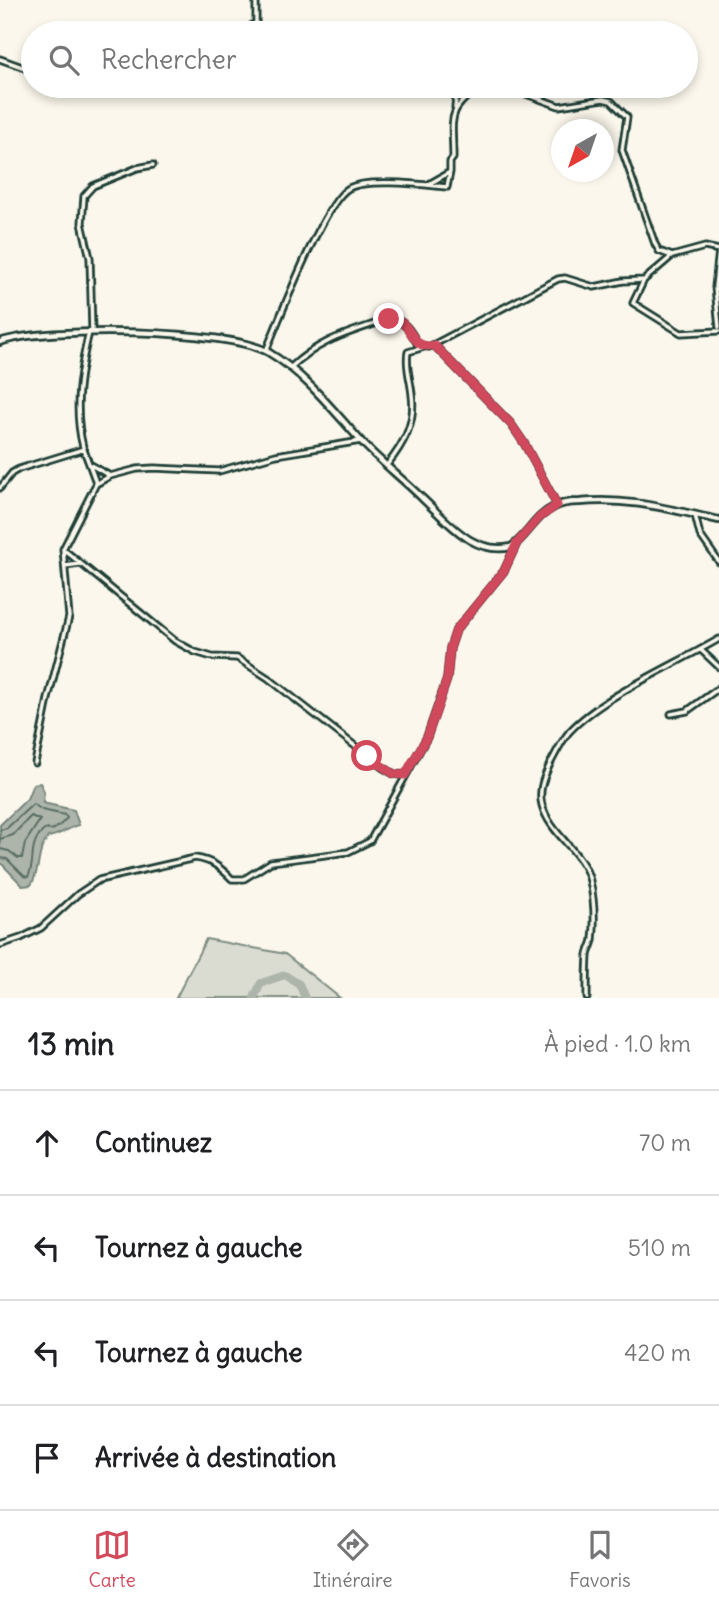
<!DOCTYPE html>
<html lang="fr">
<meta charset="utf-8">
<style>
body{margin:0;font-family:Delius,sans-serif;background:#f6f6f6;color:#202124}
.compass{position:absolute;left:551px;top:119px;width:63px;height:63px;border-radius:50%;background:#fff;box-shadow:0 4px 10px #0003;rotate:220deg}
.stop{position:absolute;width:21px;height:21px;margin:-16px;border:5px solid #d1495b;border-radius:50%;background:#fff}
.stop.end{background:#d1495b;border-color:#fff;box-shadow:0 2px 7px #0008}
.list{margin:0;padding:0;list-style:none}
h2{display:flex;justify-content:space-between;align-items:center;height:91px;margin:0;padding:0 28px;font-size:30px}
h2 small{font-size:23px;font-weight:400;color:#757577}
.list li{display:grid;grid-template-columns:46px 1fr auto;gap:21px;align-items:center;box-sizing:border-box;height:105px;padding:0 28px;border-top:2px solid #e0e0e0}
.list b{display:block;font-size:26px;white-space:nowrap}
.list em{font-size:23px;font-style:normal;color:#757577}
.icon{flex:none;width:38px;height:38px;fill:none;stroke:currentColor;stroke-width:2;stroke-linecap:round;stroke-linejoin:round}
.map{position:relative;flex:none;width:719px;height:998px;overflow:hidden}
.search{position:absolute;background:#fff;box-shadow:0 4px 10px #0003;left:21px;right:21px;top:21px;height:77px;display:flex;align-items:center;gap:18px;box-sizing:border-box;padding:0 24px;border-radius:38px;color:#757577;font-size:26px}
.sheet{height:511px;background:#fff}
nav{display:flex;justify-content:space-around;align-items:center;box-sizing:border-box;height:98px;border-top:2px solid #e0e0e0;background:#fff;font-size:19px;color:#757577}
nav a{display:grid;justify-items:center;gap:4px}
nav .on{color:#d1495b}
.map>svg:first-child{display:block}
.green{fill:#dbdcd1;stroke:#7d8c82;stroke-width:2}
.water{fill:#adb4aa;stroke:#74847b;stroke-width:2}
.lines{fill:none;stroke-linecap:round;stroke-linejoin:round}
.shore{stroke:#586d63;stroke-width:2}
.river{stroke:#adb4aa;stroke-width:8}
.minor-casing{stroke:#1f3d34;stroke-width:9}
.tertiary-casing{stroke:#1f3d34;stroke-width:10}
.minor{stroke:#fbf7ec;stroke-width:3.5}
.tertiary{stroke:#fbf7ec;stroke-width:4.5}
.route{stroke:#d1495b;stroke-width:9}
</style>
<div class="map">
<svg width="719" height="998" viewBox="0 0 719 998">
<rect width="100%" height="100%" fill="#fbf7ec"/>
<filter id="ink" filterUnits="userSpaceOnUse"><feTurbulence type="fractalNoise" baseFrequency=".0143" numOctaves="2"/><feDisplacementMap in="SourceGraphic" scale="14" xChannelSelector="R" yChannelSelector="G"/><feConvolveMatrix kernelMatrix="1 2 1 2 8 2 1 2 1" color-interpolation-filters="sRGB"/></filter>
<g filter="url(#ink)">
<path class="green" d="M206 939 285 954 340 998H176Z"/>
<path class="water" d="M40 783 44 792 43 803 74 810 79 825C68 828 59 836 48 837 35 856 42 866 31 885L23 886 0 862V825L27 799 33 784Z"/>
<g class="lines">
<path class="shore" d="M0 830 7 828 33 804 42 810 65 815 67 818C64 821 59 827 54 829 46 832 49 826 42 832 28 845 36 862 28 877L24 876 7 859 0 858
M0 839 13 835 31 816 40 820 25 843 22 858H18L9 851 0 849"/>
<path class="river" d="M254 998 261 983 285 975 299 984 305 998"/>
<g class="minor-casing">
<path id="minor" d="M242 33 256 22V0
M0 59 33 71
M504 86 559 106 603 99 611 101 627 117 622 150 655 244 659 251 672 256
M455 108 457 86
M429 184 450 172V162L453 158C453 118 445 111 481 86
M719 250 715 287 719 327
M644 280 633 303 681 333 719 331
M89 332C80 371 73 407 83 447 87 459 92 471 96 483
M92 332 90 258 82 223 84 196 93 186 137 168 153 165
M434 345 511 424 524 443 557 505
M266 351C279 320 324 201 349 188 368 178 425 185 447 187L450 172
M290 368C322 338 349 333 389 319 404 318 412 333 418 345L429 347 558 279 565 278 594 287 623 281 644 280 672 256 705 247 719 250
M91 465 110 476
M387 465C403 445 416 423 412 395 411 381 405 366 408 352L424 347
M0 488 12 473 19 469 84 449
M695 515 700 535 719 562
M63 549 175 641 195 652 212 657 237 658 248 665 268 678 382 767 394 774 405 775
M65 566 80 564
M701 650 719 667
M671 714 687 711 719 688
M35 763 48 699 69 617 63 549 96 484 110 476 137 469 154 468 219 471 276 455 361 441
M0 945 21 938 41 928 78 894 99 880 195 858C212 860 221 868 232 879H244L271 862 348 852 370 841 427 737 447 679 450 648 456 630 504 571 517 543
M587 998C587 984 587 969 588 955 589 950 592 945 593 940 595 922 594 899 590 881 583 851 550 835 542 805 538 790 544 777 550 764 556 753 561 742 569 732 602 696 675 665 719 639"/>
</g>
<g class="tertiary-casing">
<path id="tertiary" d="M0 342C45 326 228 329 268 352 305 374 331 408 360 440 379 461 402 478 422 498 437 512 452 529 470 540 482 547 497 550 511 547 527 537 535 516 554 507 561 503 571 502 580 502 629 497 672 510 719 520"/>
</g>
<use href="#minor" class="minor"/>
<use href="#tertiary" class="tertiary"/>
</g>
</g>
<g class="lines" filter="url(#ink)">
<path class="route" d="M367 756 394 774 405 775 427 737 439 703 447 679 450 648 456 630 504 571 517 543 540 517 557 505 524 443 511 424 434 345C409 352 414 318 389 319"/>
</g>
</svg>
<svg class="compass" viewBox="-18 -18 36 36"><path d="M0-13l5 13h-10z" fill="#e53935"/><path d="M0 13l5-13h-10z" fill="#757577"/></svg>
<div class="stop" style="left:367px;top:756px"></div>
<div class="stop end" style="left:389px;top:319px"></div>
<div class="search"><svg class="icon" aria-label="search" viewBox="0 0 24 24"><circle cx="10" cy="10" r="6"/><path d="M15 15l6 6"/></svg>Rechercher</div>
</div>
<section class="sheet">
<h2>13 min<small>À pied · 1.0 km</small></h2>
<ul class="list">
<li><svg class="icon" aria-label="ahead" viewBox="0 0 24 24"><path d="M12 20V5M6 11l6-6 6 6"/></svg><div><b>Continuez</b></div><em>70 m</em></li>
<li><svg class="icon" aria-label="left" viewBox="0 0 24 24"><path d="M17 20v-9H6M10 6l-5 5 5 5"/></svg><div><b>Tournez à gauche</b></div><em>510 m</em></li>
<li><svg class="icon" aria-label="left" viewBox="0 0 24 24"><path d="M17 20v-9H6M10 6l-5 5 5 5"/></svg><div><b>Tournez à gauche</b></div><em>420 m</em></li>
<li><svg class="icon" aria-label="arrive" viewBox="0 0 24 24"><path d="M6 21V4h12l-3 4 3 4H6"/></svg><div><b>Arrivée à destination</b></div></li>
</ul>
</section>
<nav>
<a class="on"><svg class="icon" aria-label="map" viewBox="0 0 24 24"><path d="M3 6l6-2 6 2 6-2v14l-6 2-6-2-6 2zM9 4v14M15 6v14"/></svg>Carte</a>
<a><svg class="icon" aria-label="directions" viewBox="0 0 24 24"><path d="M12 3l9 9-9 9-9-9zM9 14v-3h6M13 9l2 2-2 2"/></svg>Itinéraire</a>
<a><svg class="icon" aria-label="saved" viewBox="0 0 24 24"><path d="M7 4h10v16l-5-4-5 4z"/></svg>Favoris</a>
</nav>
